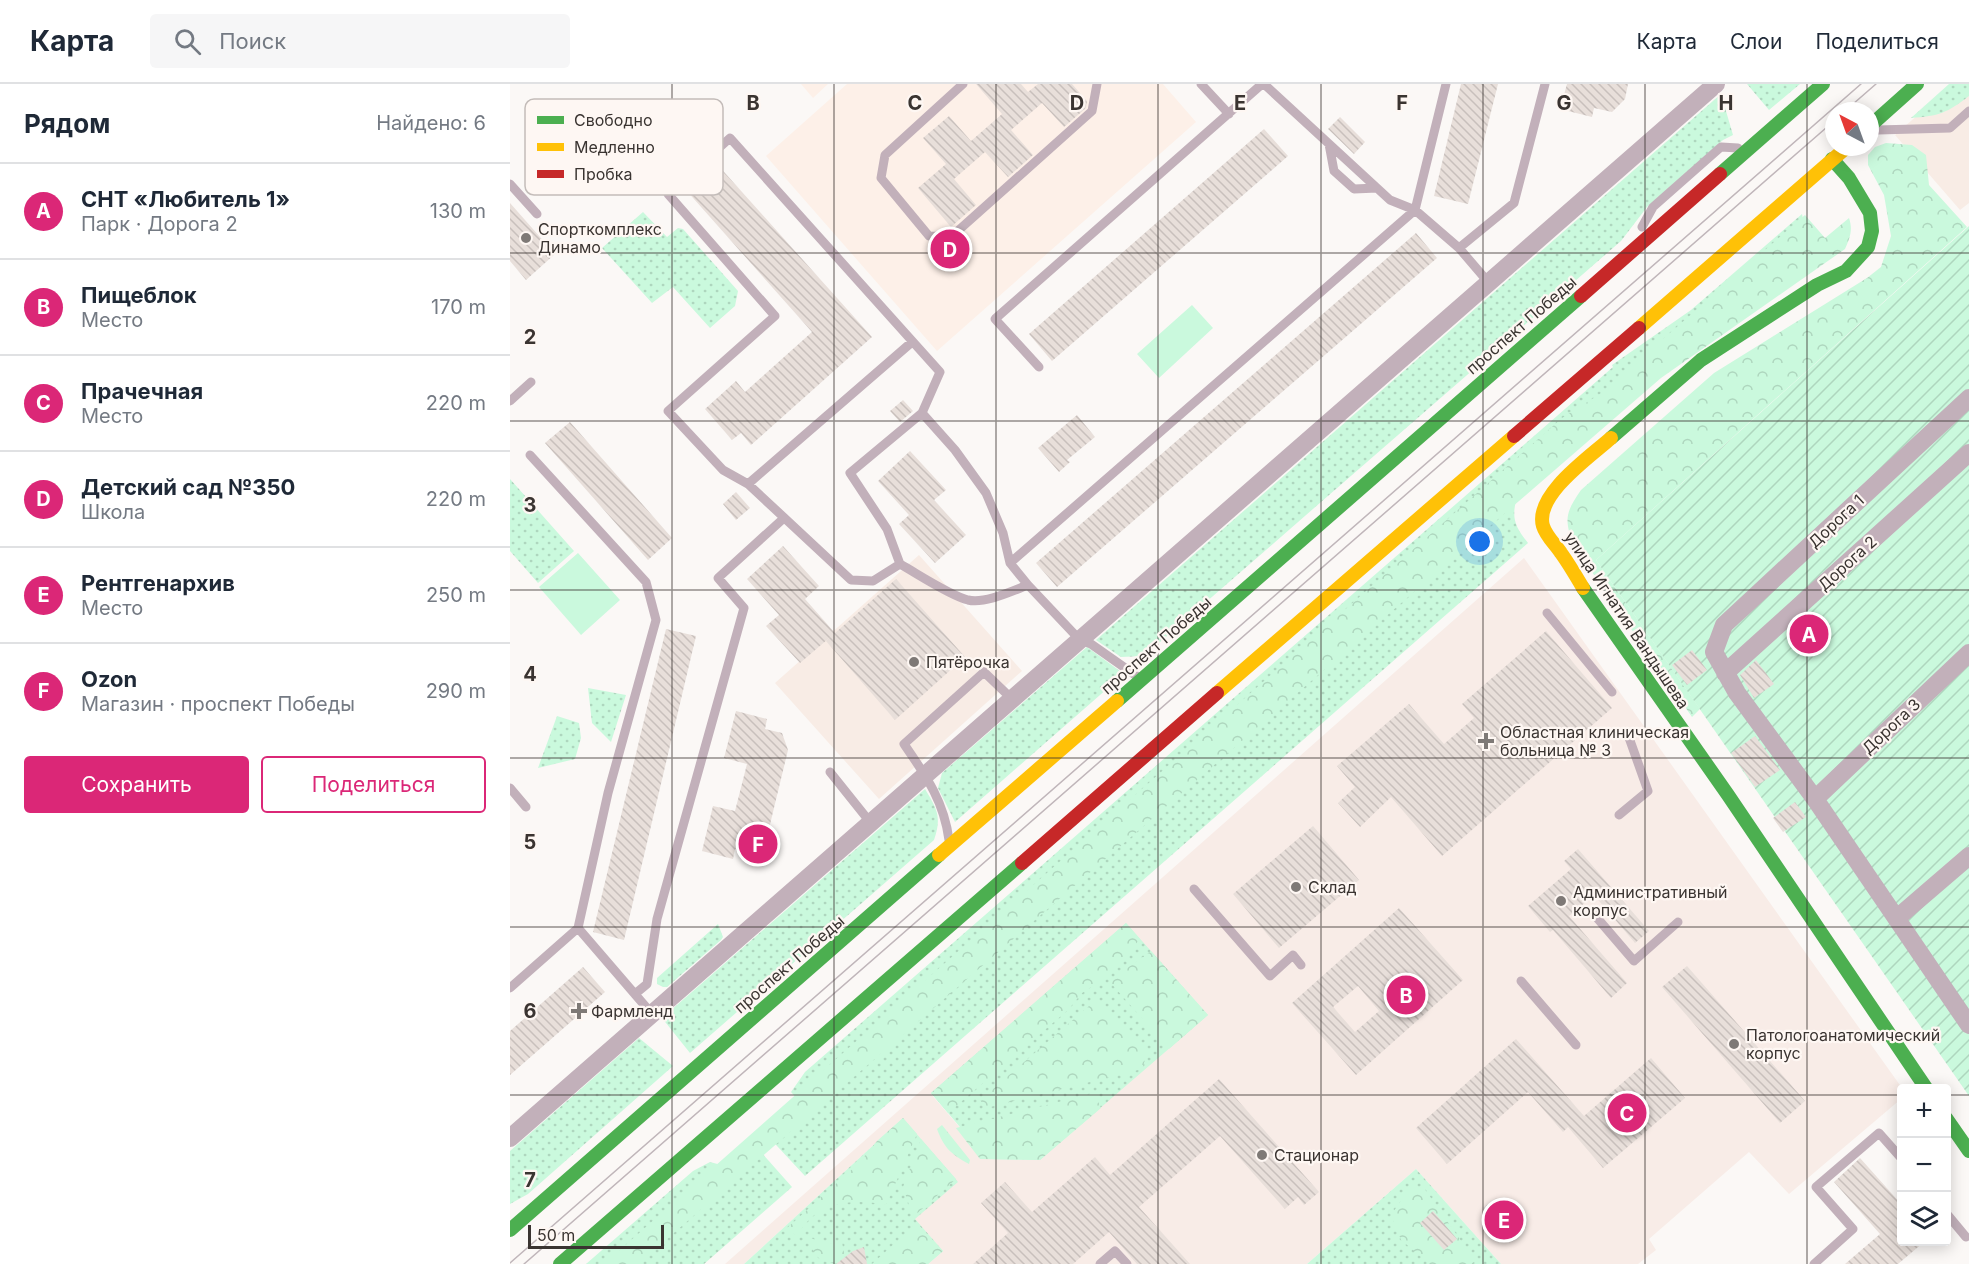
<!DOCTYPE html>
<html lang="ru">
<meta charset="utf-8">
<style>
body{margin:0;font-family:Inter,sans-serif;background:#f6f6f7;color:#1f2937}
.controls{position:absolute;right:18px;bottom:18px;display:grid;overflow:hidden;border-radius:6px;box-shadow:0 3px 15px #0003}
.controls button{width:54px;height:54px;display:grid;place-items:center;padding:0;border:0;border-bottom:2px solid #e0e1e3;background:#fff;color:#1f2937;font:30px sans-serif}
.compass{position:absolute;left:1315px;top:18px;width:54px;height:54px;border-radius:50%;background:#fff;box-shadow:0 3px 15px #0003;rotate:319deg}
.scale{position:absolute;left:18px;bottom:15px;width:136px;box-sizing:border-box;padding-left:6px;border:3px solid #3a3431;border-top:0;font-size:16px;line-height:21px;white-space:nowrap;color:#3a3431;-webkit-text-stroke:4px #fef7f3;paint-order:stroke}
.you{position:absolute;left:970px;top:458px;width:21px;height:21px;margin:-15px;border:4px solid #fff;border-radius:50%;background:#1a73e8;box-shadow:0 0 0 9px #1a73e833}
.badge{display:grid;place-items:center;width:39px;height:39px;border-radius:50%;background:#db2777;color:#fff;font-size:20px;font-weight:700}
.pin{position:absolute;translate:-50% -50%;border:3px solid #fff;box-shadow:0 2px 6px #0006}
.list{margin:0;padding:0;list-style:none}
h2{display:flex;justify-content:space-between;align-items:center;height:78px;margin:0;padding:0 24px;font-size:26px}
h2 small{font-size:20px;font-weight:400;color:#747a83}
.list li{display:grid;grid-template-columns:39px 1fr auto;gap:18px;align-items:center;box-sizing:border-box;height:96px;padding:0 24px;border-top:2px solid #e0e1e3}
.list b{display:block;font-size:22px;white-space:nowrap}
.list p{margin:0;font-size:20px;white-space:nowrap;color:#747a83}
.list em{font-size:20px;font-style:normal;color:#747a83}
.actions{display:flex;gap:12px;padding:18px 24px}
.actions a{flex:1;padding:14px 0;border:2px solid #db2777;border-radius:6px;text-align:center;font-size:21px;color:#db2777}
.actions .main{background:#db2777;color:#fff}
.icon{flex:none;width:33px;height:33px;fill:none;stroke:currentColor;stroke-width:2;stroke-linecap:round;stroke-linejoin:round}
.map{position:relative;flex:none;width:1459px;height:1180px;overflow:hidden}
header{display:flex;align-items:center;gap:36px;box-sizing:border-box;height:84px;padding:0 30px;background:#fff;border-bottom:2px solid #e0e1e3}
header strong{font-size:28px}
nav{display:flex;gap:33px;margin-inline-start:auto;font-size:21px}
.search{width:420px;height:54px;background:#f6f6f7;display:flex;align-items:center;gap:15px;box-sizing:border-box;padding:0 21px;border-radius:6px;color:#747a83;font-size:22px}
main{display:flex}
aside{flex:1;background:#fff}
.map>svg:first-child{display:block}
.built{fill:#f8ece5}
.education{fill:#fdf0e8}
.medical{fill:#f8ece7;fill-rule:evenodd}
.grass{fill:url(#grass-dots)}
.forest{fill:url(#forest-crowns)}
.garden{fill:url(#garden-furrows)}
.pitch{fill:#caf9dd}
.building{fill:url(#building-back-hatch);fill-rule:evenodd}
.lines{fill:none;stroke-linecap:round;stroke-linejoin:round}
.lane{stroke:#c2b0ba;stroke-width:9}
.street{stroke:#c2b0ba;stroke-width:18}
.fast{stroke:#4caf50;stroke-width:14}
.slow{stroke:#ffc107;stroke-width:14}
.jam{stroke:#c62828;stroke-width:14}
.tram{stroke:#c0b6ba;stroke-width:1.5}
.grid{fill:none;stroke:#3a3431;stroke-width:1.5;stroke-opacity:0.55}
.poi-dot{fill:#7e7976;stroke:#fef7f3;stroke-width:2}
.labels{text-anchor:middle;stroke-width:4.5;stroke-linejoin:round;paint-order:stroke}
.poi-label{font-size:16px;fill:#3a3431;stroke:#fef7f3;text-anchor:start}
.street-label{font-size:16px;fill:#3a3431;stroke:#fef7f3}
.key{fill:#fef7f3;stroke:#c3bcb9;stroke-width:1.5}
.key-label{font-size:16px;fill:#3a3431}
.grid-label{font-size:20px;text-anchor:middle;font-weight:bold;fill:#3a3431;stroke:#fef7f3;stroke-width:4.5;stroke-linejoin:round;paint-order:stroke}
</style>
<header>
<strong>Карта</strong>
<div class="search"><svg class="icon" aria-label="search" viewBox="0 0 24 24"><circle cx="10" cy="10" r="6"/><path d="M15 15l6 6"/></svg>Поиск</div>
<nav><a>Карта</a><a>Слои</a><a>Поделиться</a></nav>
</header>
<main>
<aside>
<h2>Рядом<small>Найдено: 6</small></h2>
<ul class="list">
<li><span class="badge">A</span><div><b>СНТ «Любитель 1»</b><p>Парк · Дорога 2</p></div><em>130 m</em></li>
<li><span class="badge">B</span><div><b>Пищеблок</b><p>Место</p></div><em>170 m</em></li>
<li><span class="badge">C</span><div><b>Прачечная</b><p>Место</p></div><em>220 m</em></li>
<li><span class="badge">D</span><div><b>Детский сад №350</b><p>Школа</p></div><em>220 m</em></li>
<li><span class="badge">E</span><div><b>Рентгенархив</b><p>Место</p></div><em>250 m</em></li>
<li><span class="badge">F</span><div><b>Ozon</b><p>Магазин · проспект Победы</p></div><em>290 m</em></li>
</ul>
<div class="actions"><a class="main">Сохранить</a><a>Поделиться</a></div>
</aside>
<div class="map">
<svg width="1459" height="1180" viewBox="0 0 1459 1180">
<defs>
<pattern id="grass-dots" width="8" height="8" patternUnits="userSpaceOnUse" patternTransform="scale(1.5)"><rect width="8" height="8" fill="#caf9dd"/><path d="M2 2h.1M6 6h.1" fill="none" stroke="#aed6be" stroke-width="1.8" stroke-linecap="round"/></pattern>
<pattern id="forest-crowns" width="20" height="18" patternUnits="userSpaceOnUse" patternTransform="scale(1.5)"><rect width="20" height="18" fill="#caf9dd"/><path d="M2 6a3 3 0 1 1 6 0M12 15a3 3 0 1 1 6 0" fill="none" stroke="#aed6be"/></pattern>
<pattern id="garden-furrows" width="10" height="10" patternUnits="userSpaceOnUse" patternTransform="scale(1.5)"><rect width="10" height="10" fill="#caf9dd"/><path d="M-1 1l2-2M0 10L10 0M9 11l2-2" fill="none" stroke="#aed6be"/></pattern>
<pattern id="building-back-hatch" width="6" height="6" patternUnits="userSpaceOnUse" patternTransform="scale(1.5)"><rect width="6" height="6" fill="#e8dfda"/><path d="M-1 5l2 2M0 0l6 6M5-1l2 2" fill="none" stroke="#c8c0bc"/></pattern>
</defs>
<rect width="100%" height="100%" fill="#fbf8f6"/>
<path class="built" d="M1443 0H1459V119L1450 126 1385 51Z
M409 471 512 587 369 715 265 599Z"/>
<path class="education" d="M291 0H318L303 14Z
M337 0H653L686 38 427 267 256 72Z"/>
<path class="medical" d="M1014 474 1392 1004 1391 1015 1279 1110 1239 1068 1139 1155 1146 1166 1128 1180H991L906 1085 797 1180H418L433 1167 404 1136 393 1034 234 1180H215ZM421 1010 530 1076 477 1075Z"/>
<path class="grass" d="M1237 0H1290L1259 26Z
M1439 0H1459V12C1437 29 1429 32 1401 34Z
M1211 10 1223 51 1213 56 1137 123 1111 157 634 572 611 573 586 556Z
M133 128 157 153 168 144 173 145 228 207 225 222 200 244 163 203 142 219 92 164Z
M1292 130 1297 156 1006 417C1001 436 1007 445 1018 459L295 1092 254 1048 289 1017 281 1008 295 988 1103 283 1102 281 1181 226Z
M0 395 64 467 28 499 0 467Z
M577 563 614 590 445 738 428 704 432 689Z
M78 604 116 611 101 658 82 639Z
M47 632 69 639 71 654 65 675 28 684Z
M415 705C427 725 432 733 424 756L180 969 152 934Z
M616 839 698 931 530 1076 477 1075 421 1009Z
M208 840 213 853 211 856 157 903H153L147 900V894Z
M129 954 163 982 18 1110 0 1120V1067Z
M393 1034 448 1098 405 1135 433 1167 418 1180H234Z
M242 1058 282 1103 194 1180H76L183 1087 200 1078 215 1082Z
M906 1085 991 1180H797Z"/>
<path class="forest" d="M1376 59 1402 61 1416 71 1419 101 1457 143 1086 476 1190 625 1182 633 1064 462C1054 436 1055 429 1071 406L1204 289 1357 194 1371 183 1381 152 1374 111 1358 81V71L1365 63Z
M1295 131 1315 154 1339 134C1343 146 1340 154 1335 165L1151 294 128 1180H94L1052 334 1090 310Z
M616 839 630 855 598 892 572 909 558 926 438 1029 421 1009Z
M641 867 698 931 659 965 599 897Z
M586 916 638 967 632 985 476 1024 470 1016Z
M584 1009 591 1024 530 1076 470 1075 446 1044Z
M393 1034 407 1050 376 1121C352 1116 321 1116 302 1133 296 1138 291 1146 286 1152L277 1144 348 1080 367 1057Z
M432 1041 460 1076 459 1080C441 1070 434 1064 427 1045Z
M411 1055 446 1095 403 1133 393 1103Z
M900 1104H914L965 1177 961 1180H920L891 1156 881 1131Z
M407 1139 433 1167 418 1180H362Z
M301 1154 315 1160 332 1158 336 1180C317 1180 301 1177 301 1154Z"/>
<path class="garden" d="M1459 142V1012L1086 476Z"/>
<path class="pitch" d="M682 221 703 244 649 294 627 270Z
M68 469 110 516 71 551 29 503Z"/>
<path class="building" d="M466 0H511L518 8 528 0H562L577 17 576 24 554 43 532 19 501 46 523 71 498 93 475 68 444 95 466 121 441 143 408 104 436 80 413 54 439 32 461 57 492 30Z
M951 0H988L958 120 924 112Z
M1057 0H1118L1115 15 1102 28 1084 24 1082 33 1050 25Z
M830 33 855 58 844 70 818 45Z
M754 45 778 72 542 277 519 250Z
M206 79 362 253 241 361 231 349 222 356 195 325 226 297 235 308 302 248 176 106Z
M0 119 45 170 16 196 0 177Z
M906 149 927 174 547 503 526 479Z
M393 316 403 327 390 338 380 327Z
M567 331 585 353 557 376 560 378 549 388 528 364Z
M60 338 162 454 138 476 35 359Z
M400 367 436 406 424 416 456 451 425 479 389 440 399 431 368 397Z
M226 408 240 424 226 436 213 420Z
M273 462 309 502 295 515 325 549 290 579 256 542 269 531 237 495Z
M386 495 455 573 385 636 316 557Z
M156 545 186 552 114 856 83 848Z
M1036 547 1102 624 932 772 881 713 850 743 828 719 845 703 827 682 899 620 934 660 964 634 952 620Z
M1182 566 1197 586 1177 601 1162 581Z
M1246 576 1264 600 1244 614 1230 591Z
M226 627 257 635 255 645 272 649 278 666 256 757 244 770 225 765 223 775 192 767 203 722 225 727 237 680 214 674Z
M1245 652 1270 686 1245 703 1221 669Z
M1285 718 1296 733 1273 748 1263 734Z
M803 742 849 796 769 864 723 810Z
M1068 765 1139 847 1125 859 1084 811 1059 832 1117 899 1101 914 1043 846 1040 848 1018 822 1061 785 1054 777Z
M889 824 953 896 846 991 782 919ZM848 902 869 927 845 948 823 923Z
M1177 882 1295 1017 1270 1039 1152 903Z
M73 883 95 908 0 991V947Z
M1006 955 1074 1032 1141 974 1175 1014 1093 1084 1058 1043 1053 1048 1018 1008 937 1080 906 1044Z
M709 995 809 1108 794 1121 788 1113 775 1125 710 1052 629 1123 680 1180H627L599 1148 563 1180H463L498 1149 471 1119 495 1098 522 1128 585 1073 600 1091Z
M1350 1074 1392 1121V1158H1414L1388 1180H1335L1370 1150 1324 1098Z
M986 1114 1014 1147 1002 1158 973 1124Z
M923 1127 947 1155 934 1166 910 1139Z
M354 1163 357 1180H326L343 1167Z"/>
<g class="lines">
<path class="lane" d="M453 0 375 71 371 94 419 152 441 153 582 27 587 0
M691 0 719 30
M754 0 880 116 905 126 949 164 979 199
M1368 46 1440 44 1459 27
M819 60 824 87 844 105 867 104
M0 100 27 130
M1132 143 1143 123 1211 63 1228 64
M949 164 1004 119 1035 0
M529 283 485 235 752 0
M0 317 21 298
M238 400 402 258
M500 479 905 126 936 0
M390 480 377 445 340 389 412 329
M518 501C502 507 475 520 458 516 439 511 408 490 390 480L363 497 341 496 238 400 213 386 158 327 265 232 158 110 220 54 430 288 412 329 445 366 476 409 493 449 500 479 518 501 569 555 581 560 628 593
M1037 529 1102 608
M320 688 360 738
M0 704 16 723
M1109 731 1138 707 1117 648
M439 756C434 717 416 692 394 660L474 588 502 615
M684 805 760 892 783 871 791 881
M1082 828 1124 877 1168 838
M68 844 142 930
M1011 897 1066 961
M0 904 68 844 98 709 146 536 136 498 20 371
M125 910 137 900 147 835 234 524 208 494 274 434
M1436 1129 1456 1153
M590 1180 605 1167 617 1180
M1304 1180 1343 1145 1306 1103 1369 1049 1392 1075"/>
<path class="street" d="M1459 314 1214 541 1204 568 1227 609 1305 715 1459 941
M1215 589 1459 369
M1305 715 1459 569
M1387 834 1459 772
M0 1054 1206 0"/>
<path class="fast" d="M1360 42 1407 0
M1210 90 1313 0
M1101 354 1191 276 1307 201 1336 187 1358 163 1362 147 1360 129 1339 94 1322 75
M1073 504 1218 711 1416 1004
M607 617 1071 212
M1436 1034 1459 1067
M0 1146 429 771
M50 1180 512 779"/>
<path class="slow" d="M1129 244 1337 63
M1073 504C1066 492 1059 480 1051 469 1045 460 1036 452 1033 442 1024 411 1081 372 1101 354
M707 609 1004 352
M429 771 607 617"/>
<path class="jam" d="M1071 212 1210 90
M1004 352 1129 244
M512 779 707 609"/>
<path class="tram" d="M1335 27 1366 0
M0 1179 1351 0
M14 1180 1324 37"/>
</g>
<path class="grid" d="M162 0V1180M324 0V1180M486 0V1180M648 0V1180M811 0V1180M973 0V1180M1135 0V1180M1297 0V1180M0 169H1459M0 337H1459M0 506H1459M0 674H1459M0 843H1459M0 1011H1392M1436 1011H1459"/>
<g class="poi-dot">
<circle cx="16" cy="154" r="6"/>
<circle cx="404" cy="578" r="6"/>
<path d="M973 648h6v6h6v6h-6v6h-6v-6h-6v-6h6z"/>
<circle cx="786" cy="803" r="6"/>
<circle cx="1051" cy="817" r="6"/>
<path d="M66 918h6v6h6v6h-6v6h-6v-6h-6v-6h6z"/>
<circle cx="1224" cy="960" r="6"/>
<circle cx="752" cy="1071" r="6"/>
</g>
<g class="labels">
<g class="poi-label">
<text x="28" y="151">Спорткомплекс<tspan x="28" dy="18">Динамо</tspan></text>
<text x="416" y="584">Пятёрочка</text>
<text x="990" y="654">Областная клиническая<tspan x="990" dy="18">больница № 3</tspan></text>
<text x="798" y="809">Склад</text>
<text x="1063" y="814">Административный<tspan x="1063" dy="18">корпус</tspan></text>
<text x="81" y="933">Фармленд</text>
<text x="1236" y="957">Патологоанатомический<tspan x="1236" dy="18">корпус</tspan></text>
<text x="764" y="1077">Стационар</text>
</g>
<g class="street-label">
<text transform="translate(1011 241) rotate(-41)" y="6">проспект Победы</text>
<text transform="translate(1326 437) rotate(-43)" y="6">Дорога 1</text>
<text transform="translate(1337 479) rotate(-42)" y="6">Дорога 2</text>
<text transform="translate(1117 536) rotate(56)" y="6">улица Игнатия Вандышева</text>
<text transform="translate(646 561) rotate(-41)" y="6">проспект Победы</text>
<text transform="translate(1381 642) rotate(-43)" y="6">Дорога 3</text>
<text transform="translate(279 880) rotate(-41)" y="6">проспект Победы</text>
</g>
</g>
<rect x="15" y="15" width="198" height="96" rx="9" class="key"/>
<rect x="27" y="32" width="27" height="8" fill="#4caf50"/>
<rect x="27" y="59" width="27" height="8" fill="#ffc107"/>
<rect x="27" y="86" width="27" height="8" fill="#c62828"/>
<g class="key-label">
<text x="64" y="42">Свободно</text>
<text x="64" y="69">Медленно</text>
<text x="64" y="96">Пробка</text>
</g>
<g class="grid-label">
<text x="243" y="26">B</text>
<text x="405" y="26">C</text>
<text x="567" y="26">D</text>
<text x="730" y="26">E</text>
<text x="892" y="26">F</text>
<text x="1054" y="26">G</text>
<text x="1216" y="26">H</text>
<text x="20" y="260">2</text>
<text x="20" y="428">3</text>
<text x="20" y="597">4</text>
<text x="20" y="765">5</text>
<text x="20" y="934">6</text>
<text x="20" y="1103">7</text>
</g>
</svg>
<div class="controls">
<button>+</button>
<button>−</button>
<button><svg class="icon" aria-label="layers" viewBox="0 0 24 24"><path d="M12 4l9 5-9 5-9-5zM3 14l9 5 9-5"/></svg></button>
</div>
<svg class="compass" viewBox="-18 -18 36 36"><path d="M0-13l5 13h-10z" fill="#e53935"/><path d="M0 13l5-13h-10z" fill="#747a83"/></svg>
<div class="scale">50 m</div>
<div class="you"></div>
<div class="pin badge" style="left:1299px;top:550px">A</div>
<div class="pin badge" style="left:896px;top:911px">B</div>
<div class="pin badge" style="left:1117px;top:1029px">C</div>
<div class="pin badge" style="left:440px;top:165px">D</div>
<div class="pin badge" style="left:994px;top:1136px">E</div>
<div class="pin badge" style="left:248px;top:760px">F</div>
</div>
</main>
